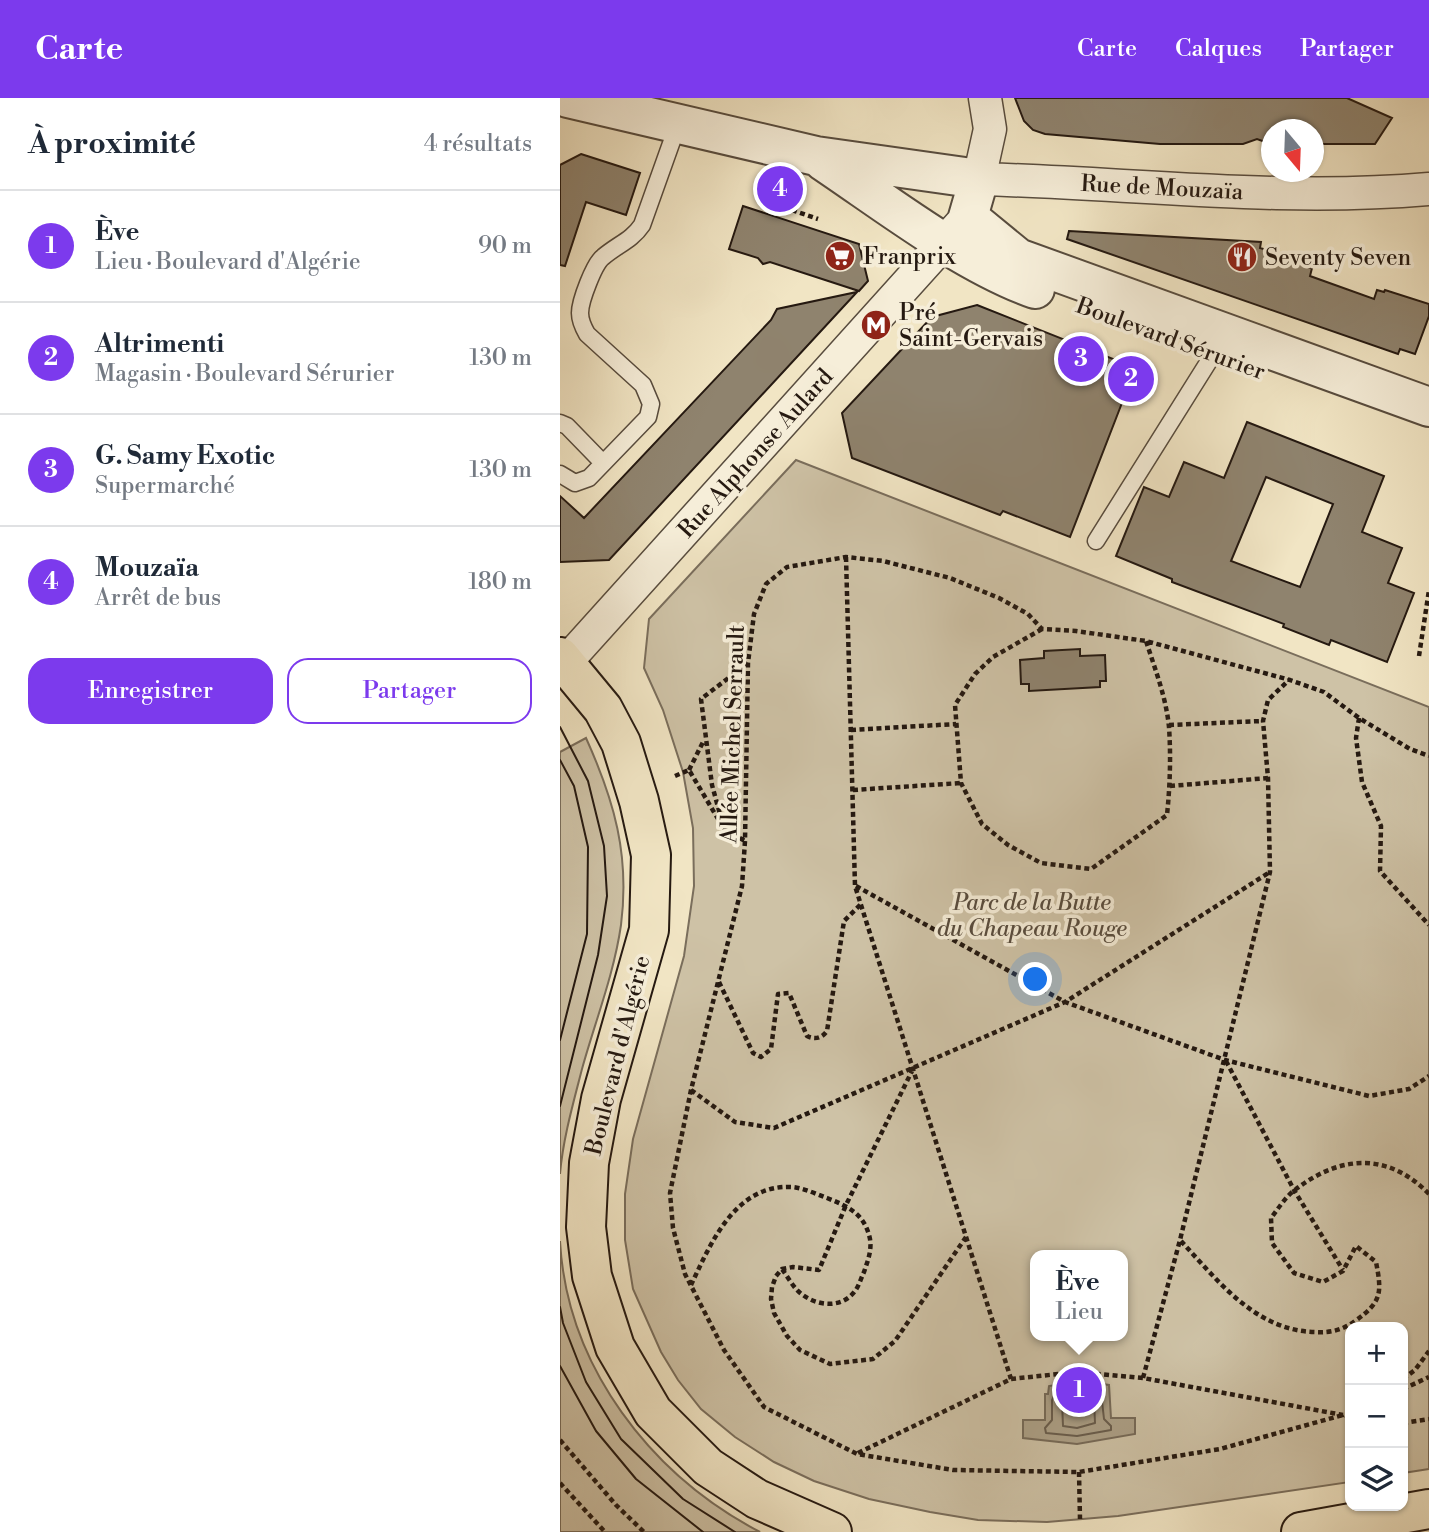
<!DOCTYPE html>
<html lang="fr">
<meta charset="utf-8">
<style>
body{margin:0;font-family:"Libre Bodoni",serif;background:#f6f6f7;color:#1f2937}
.controls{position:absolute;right:21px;bottom:21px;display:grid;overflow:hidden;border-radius:14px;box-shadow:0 2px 5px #0004}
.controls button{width:63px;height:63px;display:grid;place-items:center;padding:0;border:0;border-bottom:2px solid #e0e1e3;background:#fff;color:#1f2937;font:35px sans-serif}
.compass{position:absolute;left:701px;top:21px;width:63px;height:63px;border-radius:50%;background:#fff;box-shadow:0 2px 5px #0004;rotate:161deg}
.you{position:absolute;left:476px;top:882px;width:24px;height:24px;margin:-18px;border:5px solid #fff;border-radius:50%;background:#1a73e8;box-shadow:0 0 0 10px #1a73e833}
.badge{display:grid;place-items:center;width:46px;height:46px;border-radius:50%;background:#7c3aed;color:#fff;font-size:23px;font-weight:700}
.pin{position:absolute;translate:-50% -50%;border:4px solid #fff;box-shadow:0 2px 7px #0006}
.popup{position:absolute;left:470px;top:1152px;width:98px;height:91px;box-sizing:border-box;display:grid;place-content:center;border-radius:14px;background:#fff;filter:drop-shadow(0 2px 5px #0005);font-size:23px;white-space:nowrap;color:#747a83}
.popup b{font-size:26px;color:#1f2937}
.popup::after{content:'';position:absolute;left:50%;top:100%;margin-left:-14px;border:14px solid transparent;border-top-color:#fff}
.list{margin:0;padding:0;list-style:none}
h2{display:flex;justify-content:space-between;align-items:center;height:91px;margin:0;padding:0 28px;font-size:30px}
h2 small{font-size:23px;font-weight:400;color:#747a83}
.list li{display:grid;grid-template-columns:46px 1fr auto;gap:21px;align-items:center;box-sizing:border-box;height:112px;padding:0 28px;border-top:2px solid #e0e1e3}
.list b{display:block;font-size:26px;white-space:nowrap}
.list p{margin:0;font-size:23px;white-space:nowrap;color:#747a83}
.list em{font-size:23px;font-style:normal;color:#747a83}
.actions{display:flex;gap:14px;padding:21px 28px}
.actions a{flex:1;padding:16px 0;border:2px solid #7c3aed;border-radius:21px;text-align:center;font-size:24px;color:#7c3aed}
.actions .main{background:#7c3aed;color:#fff}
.icon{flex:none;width:38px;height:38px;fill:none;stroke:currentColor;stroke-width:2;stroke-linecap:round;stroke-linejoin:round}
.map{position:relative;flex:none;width:869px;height:1434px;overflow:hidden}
header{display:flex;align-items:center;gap:42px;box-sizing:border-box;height:98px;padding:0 35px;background:#7c3aed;color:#fff}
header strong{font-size:33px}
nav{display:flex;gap:38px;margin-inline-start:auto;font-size:24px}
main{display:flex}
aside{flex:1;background:#fff}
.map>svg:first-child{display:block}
.green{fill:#cec2a6;stroke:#7a6e5c;stroke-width:2;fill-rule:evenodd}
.water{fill:#aca087;stroke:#766a58;stroke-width:2}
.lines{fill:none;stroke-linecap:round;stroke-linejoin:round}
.shore{stroke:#685c4c;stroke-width:2}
.building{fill:#8f836e;stroke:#251911;stroke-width:2;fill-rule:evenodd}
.service-casing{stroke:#584c3e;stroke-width:19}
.minor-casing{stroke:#584c3e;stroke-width:35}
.tertiary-casing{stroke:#584c3e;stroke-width:42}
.primary-casing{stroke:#251911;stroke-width:42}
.path{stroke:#251911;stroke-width:4.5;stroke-dasharray:5 3.5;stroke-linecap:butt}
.service{stroke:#f6eed9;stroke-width:16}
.minor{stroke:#f6eed9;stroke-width:32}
.tertiary{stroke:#f6eed9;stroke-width:38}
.primary{stroke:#f1e5c4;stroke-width:38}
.tram{stroke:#251911;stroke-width:2}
.labels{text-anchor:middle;stroke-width:7;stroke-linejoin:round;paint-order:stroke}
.street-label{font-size:23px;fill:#251911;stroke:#f6eed9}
.poi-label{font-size:23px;fill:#251911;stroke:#f6eed9;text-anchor:start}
.park-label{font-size:23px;font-style:italic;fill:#584c3e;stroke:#f6eed9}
</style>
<header>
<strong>Carte</strong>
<nav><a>Carte</a><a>Calques</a><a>Partager</a></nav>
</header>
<main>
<aside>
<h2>À proximité<small>4 résultats</small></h2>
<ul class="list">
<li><span class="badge">1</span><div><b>Ève</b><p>Lieu · Boulevard d'Algérie</p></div><em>90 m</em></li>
<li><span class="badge">2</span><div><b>Altrimenti</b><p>Magasin · Boulevard Sérurier</p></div><em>130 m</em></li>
<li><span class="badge">3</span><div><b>G. Samy Exotic</b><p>Supermarché</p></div><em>130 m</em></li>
<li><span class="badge">4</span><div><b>Mouzaïa</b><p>Arrêt de bus</p></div><em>180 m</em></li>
</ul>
<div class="actions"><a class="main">Enregistrer</a><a>Partager</a></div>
</aside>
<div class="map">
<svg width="869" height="1434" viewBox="0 0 869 1434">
<rect width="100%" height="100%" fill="#f1e5c4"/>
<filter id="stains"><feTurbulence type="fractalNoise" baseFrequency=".00286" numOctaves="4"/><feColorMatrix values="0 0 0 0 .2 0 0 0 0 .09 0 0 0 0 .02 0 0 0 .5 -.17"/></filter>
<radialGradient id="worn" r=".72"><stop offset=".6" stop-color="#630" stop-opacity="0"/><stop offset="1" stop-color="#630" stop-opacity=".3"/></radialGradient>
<path class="green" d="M236 362 869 609V1371L843 1375V1229H790V1384L558 1418 487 1424 418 1422 370 1414 309 1401 254 1383 214 1364 175 1339 141 1311 118 1282 101 1254 73 1191 65 1142V1096L73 1041 124 858 134 788 133 730 123 674 103 612 84 570 89 521ZM475 1157H563V1238H475Z
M26 640C54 702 70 757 61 827 54 876 35 924 22 971 13 1006 3 1041 0 1076V654Z
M0 1143C7 1269 91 1377 200 1434H0Z"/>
<path class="water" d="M518 1283 549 1287 551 1320H575V1336L517 1346 463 1340V1322H485V1296H488L489 1288Z"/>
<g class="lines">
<path class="shore" d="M518 1290 541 1294 544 1321 551 1328V1332L517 1338 486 1335 485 1330 492 1322V1302L496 1295Z
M518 1299 534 1302 535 1325 517 1330 503 1328 502 1304Z"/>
</g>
<path class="building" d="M455 0H787L832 20 815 46H753V32H711V46L697 41 683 46H600L485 36 473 32 464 23Z
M21 56 80 75 66 117 26 104 5 168 0 167V67Z
M183 108 299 146 308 183 299 193 210 164 203 166 198 160 169 151Z
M509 133 701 144 700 150 748 164 747 169 752 170 750 178 814 201 817 192 824 194 825 192 869 206V218L855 256 840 251 838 256 507 141Z
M297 194 49 462 0 464V398L24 420 211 222 217 211Z
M417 207 581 272 572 294 567 292 510 439 443 413 440 417 292 360 282 315 372 219Z
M687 324 824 378 802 434 842 450 828 485 854 495 827 564 771 542 769 547 723 529 724 526 612 484V481L556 458 584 389 609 399 624 364 664 380ZM706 379 773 406 740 489 671 463Z
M520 551V558L545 557 546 583H540V589L469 593V586H461L460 562 484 560V553Z"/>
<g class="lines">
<g class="service-casing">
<path id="service" d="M0 325 7 328 43 365
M0 376 15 385 29 380 88 319 91 306 83 287 27 236C23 229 20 223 20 215 20 203 34 166 43 159 57 147 72 142 82 127L118 26
M536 443 654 255"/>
</g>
<g class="minor-casing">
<path id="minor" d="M425 0 430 31 419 81C569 85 720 104 869 91
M5 565 400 127"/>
</g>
<g class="tertiary-casing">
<path id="tertiary" d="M8 0 256 58 419 81 408 119 458 160 869 309
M263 63C327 106 403 165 475 191"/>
</g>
<g class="primary-casing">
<path id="primary" d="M0 559 43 611 61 645 79 703 91 757 89 832 41 1001 29 1065 26 1129 32 1178 55 1249 93 1314 148 1369 197 1401 272 1434
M741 1434 869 1411"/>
</g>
<path class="path" d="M232 112 258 121
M286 459 295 788 451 1281
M482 531 433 559 415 576 395 607 401 685 422 726 448 747 481 765 531 771 607 717C610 688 611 658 609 629 606 599 595 571 586 543
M859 558 869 492
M799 620 796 640 802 684 821 728 820 773 869 827
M609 627 702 623
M291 632 396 626
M129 672 144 642
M115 678 129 672 164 731 185 743
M610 688 708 680
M293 692 401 685
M164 731 152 687 141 601 188 565
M296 788 505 904 665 962 809 998 849 991 869 978
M159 884 193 955 201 959 211 951 218 896 229 895 247 938C255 942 262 940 267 933L284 823 301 806
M666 963 734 1092 783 1172
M353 971 286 1107 259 1172 233 1169 222 1171 216 1178 212 1189 211 1201 214 1215 227 1238 240 1252 270 1266 313 1261 335 1243 406 1139
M131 992 175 1024 214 1030 505 904 710 774
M621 1143C658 1183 696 1233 755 1234 770 1235 783 1232 795 1223 822 1204 822 1195 816 1164L796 1148 783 1173 763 1184 734 1175 712 1145 711 1120C718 1111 726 1098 736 1091 781 1057 828 1054 869 1096
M131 1187C151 1145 175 1086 232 1089 244 1090 256 1096 267 1100 287 1108 303 1115 309 1137 313 1150 308 1162 304 1174 301 1180 299 1188 295 1193 281 1212 254 1208 238 1193 232 1187 227 1178 222 1171
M583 1280 620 1142 710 774 708 680 703 623 708 602 729 582
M843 1281 855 1272 869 1253
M843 1291 869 1279
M790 1319 783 1317 660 1351 519 1374 393 1372 297 1356 204 1309 164 1252 125 1176 113 1130 110 1095 131 992 182 788 185 743 188 565 194 516 206 486 227 469 286 459 323 463 390 480 439 500 468 516 482 531 516 533 586 543 730 582 764 594 799 620 850 651 869 658
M843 1325 869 1321
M0 1342 56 1407 84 1434
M298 1355 451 1281 517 1274 583 1280 783 1317 790 1314
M519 1374 520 1421
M0 1385 45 1434"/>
<use href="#service" class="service"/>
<use href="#minor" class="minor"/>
<use href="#tertiary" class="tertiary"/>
<use href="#primary" class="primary"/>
<path class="tram" d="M0 629 28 683 44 748 47 798 38 857 0 1008
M0 662 14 688 28 749 27 836 0 942
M0 1209 3 1225 26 1284 61 1341 123 1401 175 1434
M0 1268 36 1333 76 1381 143 1434"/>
</g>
<defs>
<g id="supermarket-disc" transform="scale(1.575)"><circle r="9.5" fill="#8f2418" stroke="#f6eed9"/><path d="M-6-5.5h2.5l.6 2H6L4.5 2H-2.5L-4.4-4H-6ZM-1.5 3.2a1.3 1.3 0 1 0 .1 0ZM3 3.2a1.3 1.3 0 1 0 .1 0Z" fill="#fff"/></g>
<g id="restaurant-disc" transform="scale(1.575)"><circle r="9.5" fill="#8f2418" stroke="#f6eed9"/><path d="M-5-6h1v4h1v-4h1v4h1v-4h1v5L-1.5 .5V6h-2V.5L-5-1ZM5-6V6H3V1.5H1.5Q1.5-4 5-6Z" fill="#fff"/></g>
<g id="metro-disc" transform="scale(1.575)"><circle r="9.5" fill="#8f2418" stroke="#f6eed9"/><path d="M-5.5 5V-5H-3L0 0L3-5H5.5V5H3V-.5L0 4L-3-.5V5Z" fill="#fff"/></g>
</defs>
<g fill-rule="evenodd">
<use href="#supermarket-disc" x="280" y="158"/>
<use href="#restaurant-disc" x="682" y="159"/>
<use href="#metro-disc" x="316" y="227"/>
</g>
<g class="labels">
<g class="street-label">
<text transform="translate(602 89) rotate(3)" y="8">Rue de Mouzaïa</text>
<text transform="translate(611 240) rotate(20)" y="8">Boulevard Sérurier</text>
<text transform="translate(195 355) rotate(-48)" y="8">Rue Alphonse Aulard</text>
<text transform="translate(172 636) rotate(-88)" y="8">Allée Michel Serrault</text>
<text transform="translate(57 957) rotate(-76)" y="8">Boulevard d'Algérie</text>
</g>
<g class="poi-label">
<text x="303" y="166">Franprix</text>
<text x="705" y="167">Seventy Seven</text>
<text x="339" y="222">Pré<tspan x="339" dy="26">Saint-Gervais</tspan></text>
</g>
<g class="park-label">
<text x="472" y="812">Parc de la Butte<tspan x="472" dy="26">du Chapeau Rouge</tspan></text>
</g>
</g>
<rect width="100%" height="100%" filter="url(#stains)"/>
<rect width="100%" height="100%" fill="url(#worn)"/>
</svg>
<div class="controls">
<button>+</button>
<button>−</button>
<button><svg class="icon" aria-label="layers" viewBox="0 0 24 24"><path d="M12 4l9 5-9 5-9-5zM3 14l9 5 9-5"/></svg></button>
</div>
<svg class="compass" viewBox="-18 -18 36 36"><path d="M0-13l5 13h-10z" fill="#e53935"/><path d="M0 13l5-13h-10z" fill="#747a83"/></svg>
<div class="you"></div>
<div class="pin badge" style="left:519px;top:1292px">1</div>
<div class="popup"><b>Ève</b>Lieu</div>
<div class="pin badge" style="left:571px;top:281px">2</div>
<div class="pin badge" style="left:521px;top:261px">3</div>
<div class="pin badge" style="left:220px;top:91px">4</div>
</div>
</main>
